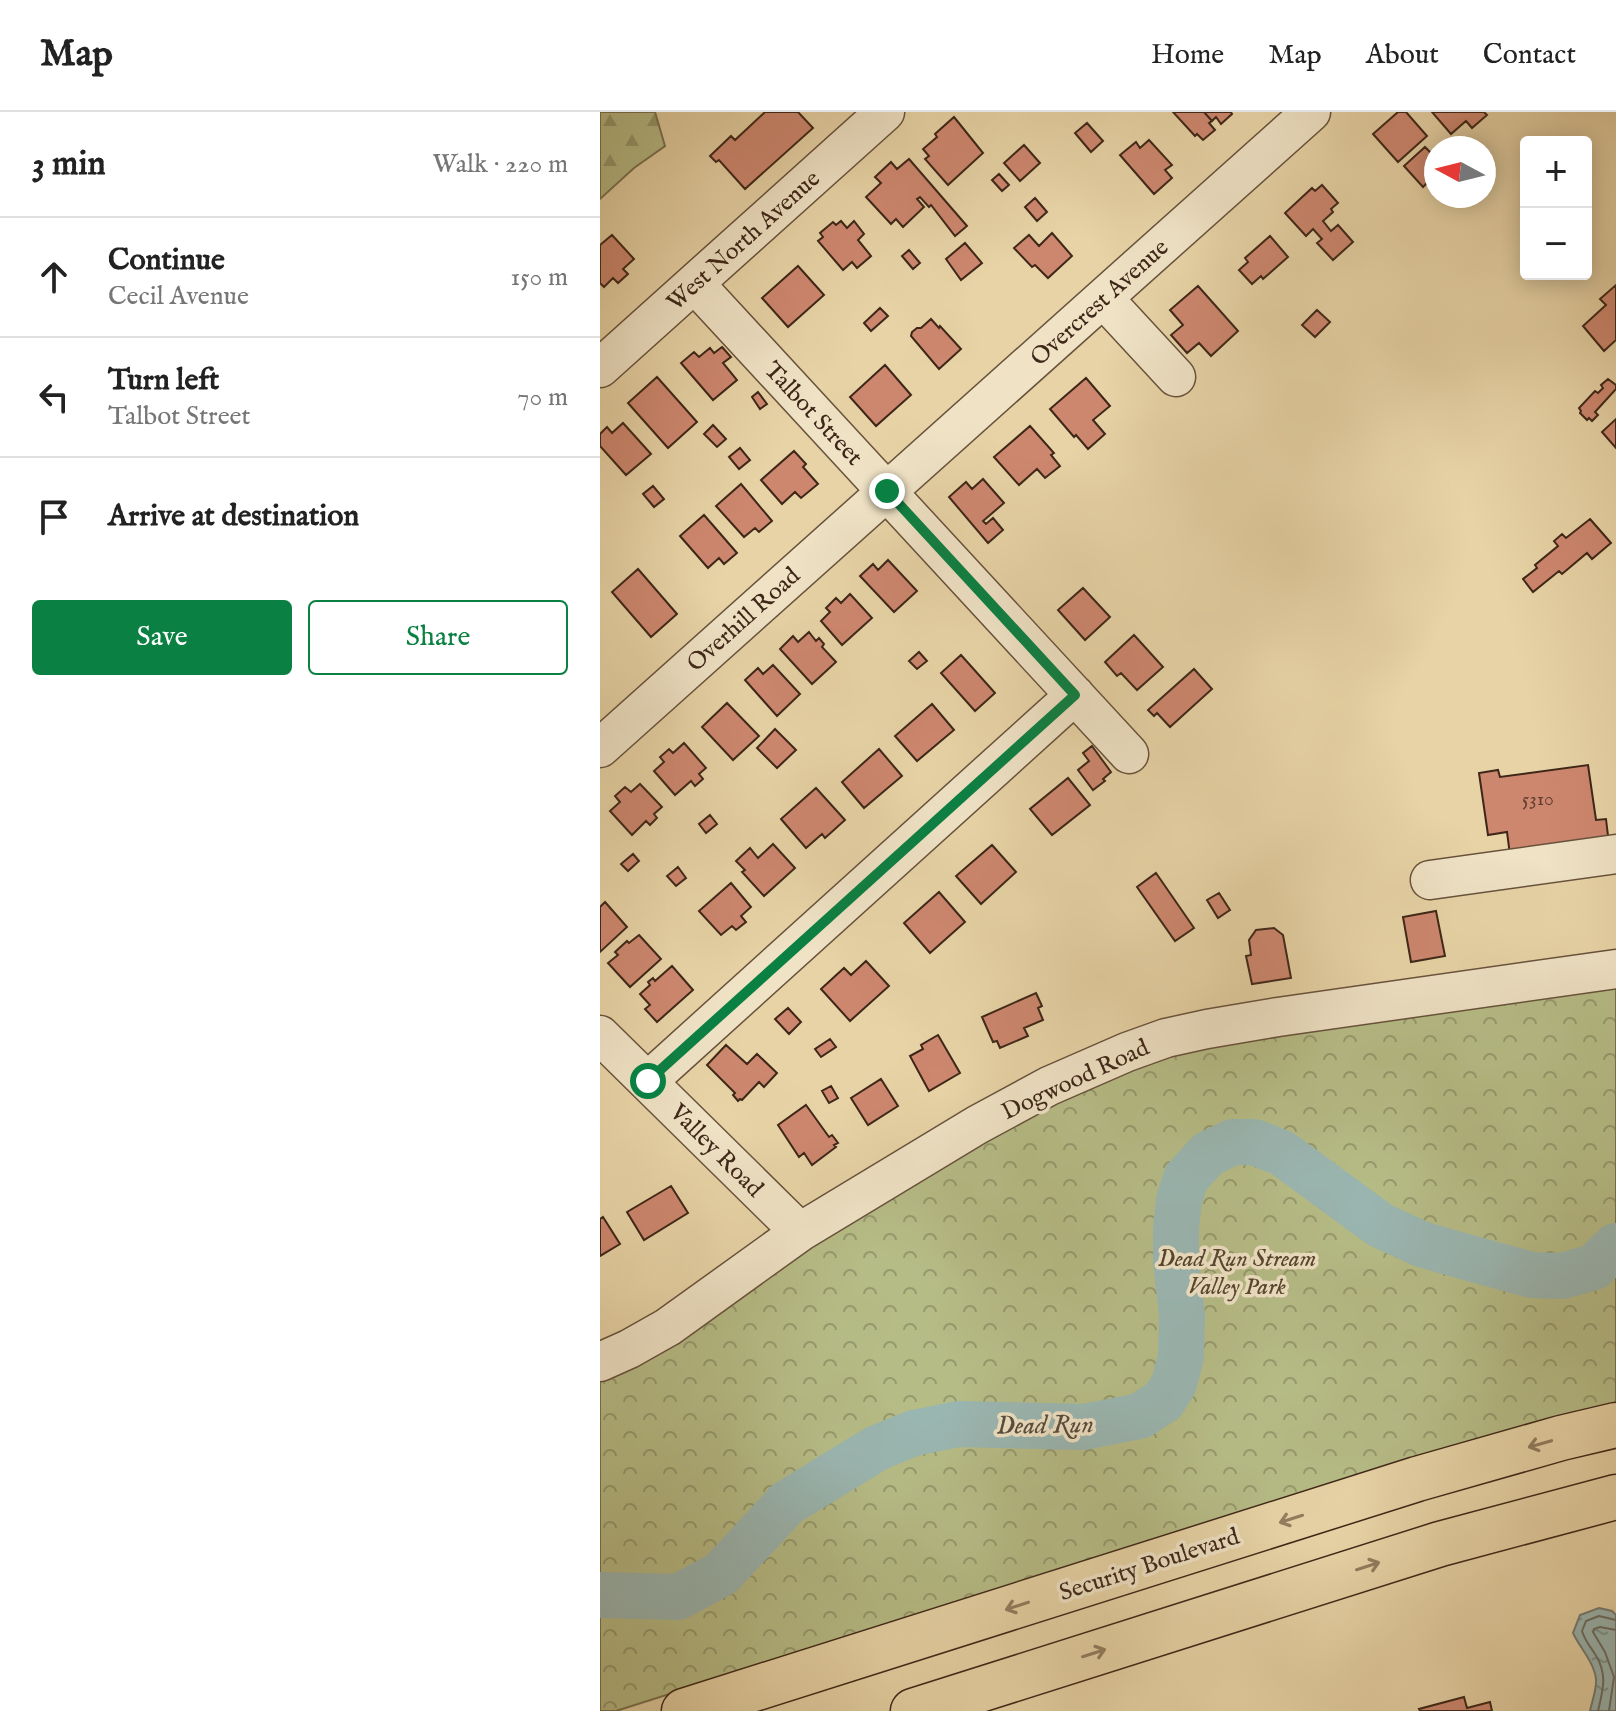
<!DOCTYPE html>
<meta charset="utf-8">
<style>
body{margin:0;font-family:"IM FELL English",serif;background:#f2f2f2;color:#222}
.controls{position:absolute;right:24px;top:24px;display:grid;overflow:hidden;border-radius:8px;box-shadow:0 4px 20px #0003}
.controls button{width:72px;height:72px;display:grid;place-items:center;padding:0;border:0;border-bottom:2px solid #e0e0e0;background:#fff;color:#222;font:40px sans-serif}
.compass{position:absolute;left:824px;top:24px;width:72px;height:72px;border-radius:50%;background:#fff;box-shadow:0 4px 20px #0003;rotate:277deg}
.stop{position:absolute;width:24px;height:24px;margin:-18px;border:6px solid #0b8043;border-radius:50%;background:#fff}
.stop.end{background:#0b8043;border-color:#fff;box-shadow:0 2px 8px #0008}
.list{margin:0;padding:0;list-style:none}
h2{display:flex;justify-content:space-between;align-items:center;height:104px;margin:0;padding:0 32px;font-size:34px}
h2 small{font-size:26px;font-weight:400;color:#767676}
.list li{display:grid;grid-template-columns:52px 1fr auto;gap:24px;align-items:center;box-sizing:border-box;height:120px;padding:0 32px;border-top:2px solid #e0e0e0}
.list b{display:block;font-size:30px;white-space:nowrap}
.list p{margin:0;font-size:26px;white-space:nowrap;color:#767676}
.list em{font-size:26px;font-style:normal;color:#767676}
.actions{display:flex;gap:16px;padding:24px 32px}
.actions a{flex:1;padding:18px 0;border:2px solid #0b8043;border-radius:8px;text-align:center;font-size:28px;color:#0b8043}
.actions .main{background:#0b8043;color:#fff}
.icon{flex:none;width:44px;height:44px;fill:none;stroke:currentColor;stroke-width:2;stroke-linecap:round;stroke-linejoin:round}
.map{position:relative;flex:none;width:1016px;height:1599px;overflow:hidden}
header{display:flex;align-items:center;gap:48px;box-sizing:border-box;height:112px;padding:0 40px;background:#fff;border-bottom:2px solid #e0e0e0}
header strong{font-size:38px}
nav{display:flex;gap:44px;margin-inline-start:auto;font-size:28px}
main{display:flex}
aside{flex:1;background:#fff}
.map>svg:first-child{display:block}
.forest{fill:url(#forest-firs);stroke:#7a724f;stroke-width:2}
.park{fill:url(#park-crowns);stroke:#7a724f;stroke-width:2}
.water{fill:url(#water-ripples);stroke:#757d74;stroke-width:2}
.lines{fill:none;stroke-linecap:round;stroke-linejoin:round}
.shore{stroke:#6c6e64;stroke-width:2}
.river{stroke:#9ab6b1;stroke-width:46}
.building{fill:#cd876f;stroke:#3e2718;stroke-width:2}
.minor-casing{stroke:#68523c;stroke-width:41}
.major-casing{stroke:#3e2718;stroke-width:47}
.minor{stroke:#efe2c5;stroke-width:38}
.major{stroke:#e7d3a6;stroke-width:44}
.oneway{stroke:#927d5f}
.route{stroke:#0b8043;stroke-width:10}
.labels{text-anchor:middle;stroke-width:7;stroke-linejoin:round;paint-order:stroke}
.number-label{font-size:20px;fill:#623f2e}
.street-label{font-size:24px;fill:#3e2718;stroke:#efe2c5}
.park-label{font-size:24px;font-style:italic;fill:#56452e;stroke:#efe2c5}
.water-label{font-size:26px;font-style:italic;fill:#554b3e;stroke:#efe2c5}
</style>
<header>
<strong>Map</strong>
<nav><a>Home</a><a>Map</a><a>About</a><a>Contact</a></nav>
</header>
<main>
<aside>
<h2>3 min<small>Walk · 220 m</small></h2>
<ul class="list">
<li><svg class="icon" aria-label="ahead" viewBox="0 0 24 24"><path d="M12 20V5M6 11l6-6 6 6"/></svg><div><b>Continue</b><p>Cecil Avenue</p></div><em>150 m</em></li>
<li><svg class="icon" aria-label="left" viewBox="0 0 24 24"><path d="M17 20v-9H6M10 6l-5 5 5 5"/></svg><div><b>Turn left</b><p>Talbot Street</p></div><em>70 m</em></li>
<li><svg class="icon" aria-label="arrive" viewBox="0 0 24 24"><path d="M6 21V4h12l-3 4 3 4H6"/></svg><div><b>Arrive at destination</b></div></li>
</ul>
<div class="actions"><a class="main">Save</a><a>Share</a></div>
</aside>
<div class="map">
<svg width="1016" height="1599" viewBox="0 0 1016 1599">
<defs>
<pattern id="forest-firs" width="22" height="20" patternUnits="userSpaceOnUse" patternTransform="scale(2)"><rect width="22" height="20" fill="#b6bc86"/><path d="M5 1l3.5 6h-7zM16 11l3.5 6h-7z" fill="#95996d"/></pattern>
<pattern id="park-crowns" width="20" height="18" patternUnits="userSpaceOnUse" patternTransform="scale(2)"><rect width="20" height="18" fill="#b6bc86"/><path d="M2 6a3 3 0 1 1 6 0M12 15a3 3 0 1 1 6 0" fill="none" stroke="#95996d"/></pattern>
<pattern id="water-ripples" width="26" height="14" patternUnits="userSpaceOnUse" patternTransform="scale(2)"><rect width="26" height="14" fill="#9ab6b1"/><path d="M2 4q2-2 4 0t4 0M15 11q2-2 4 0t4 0" fill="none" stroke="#7f948f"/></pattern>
</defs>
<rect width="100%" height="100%" fill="#e7d3a6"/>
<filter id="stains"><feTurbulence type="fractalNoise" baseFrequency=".0025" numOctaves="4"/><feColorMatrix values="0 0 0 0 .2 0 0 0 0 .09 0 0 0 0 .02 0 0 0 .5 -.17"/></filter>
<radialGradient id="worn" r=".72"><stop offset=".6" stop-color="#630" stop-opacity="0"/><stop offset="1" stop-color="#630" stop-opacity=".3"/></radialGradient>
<path class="forest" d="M0 0H55L65 34 34 56 0 87Z"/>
<path class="park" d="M1016 868V1293L694 1384 16 1599H0V1262L221 1119 417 1005 589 933Z"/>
<path class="water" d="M999 1496 1012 1499 1016 1503V1599H990C992 1589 997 1577 996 1567 994 1550 980 1536 973 1521L980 1503Z"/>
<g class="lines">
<path class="shore" d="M998 1599C1003 1578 1008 1562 995 1542 990 1534 985 1529 982 1519L986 1509 999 1504 1016 1508
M1009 1599 1014 1565 1005 1540 993 1520 994 1517 1000 1515 1016 1518"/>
<path class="river" d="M0 1483 78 1485 121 1462 187 1391 277 1336 314 1321 358 1312 484 1315 540 1304 563 1289 574 1272 581 1245 582 1202 576 1150V1116L579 1088 586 1066 608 1042 633 1030H654L682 1041 780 1113 821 1132 877 1148 932 1163 962 1164 994 1155 1016 1134"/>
</g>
<path class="building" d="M165 0H198L213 16 145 77 119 48 116 50 110 44 131 24 135 28Z
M573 0H604L612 9 609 11 615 18 603 28 597 22 595 24Z
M604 0H631L632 2 621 12 616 5 612 9Z
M798 0H806L827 24 798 50 773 22Z
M832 0H884L887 3 872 16 866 9 851 22Z
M354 5 383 41 348 73 325 47 329 44 323 37 337 25 335 22Z
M487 11 503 29 491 40 475 21Z
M549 28 572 53 565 58 572 66 554 82 520 43 536 30 540 36Z
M424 33 440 51 420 69 404 51Z
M825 35 836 46V62L823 75 804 54Z
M309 47 367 114 355 124 331 93 329 95 320 85 317 87 324 95 303 115 296 107 291 112 266 85 281 71 275 65 291 50 297 57Z
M399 62 409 73 402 79 392 68Z
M722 73 738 91 731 97 733 100 723 109 731 119 738 113 753 130 733 148 717 131 722 127 713 117 706 124 685 101 712 76 715 79Z
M435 86 447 100 437 109 425 95Z
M241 109 247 116 254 109 264 122 258 128 271 144 257 156 252 150 243 158 218 129 223 125 220 121 233 110 236 113Z
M452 121 472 144 448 166 435 153 432 155 414 136 429 123 439 134Z
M12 123 34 147 23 157 28 162 18 171 13 166 4 175 0 171V133Z
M670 124 688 145 663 167 661 164 652 172 639 158 648 150 645 146Z
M365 131 382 151 361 168 346 147Z
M309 138 320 151 313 157 302 144Z
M198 154 224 183 188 215 162 186Z
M1016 173V228L1004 239 983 214 1006 193 1000 187Z
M598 174 638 219 611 244 599 231 587 241 571 223 583 213 570 198Z
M280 196 288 204 271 219 264 211Z
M717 198 730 210 715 225 702 213Z
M331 207 339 216 340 214 361 237 339 257 311 224 312 220 317 216H321Z
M122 235 131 245 123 251 137 268 113 288 81 251 94 240 99 245 110 236 114 241Z
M285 253 311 283 276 314 250 285Z
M57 265 97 310 68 336 28 291Z
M486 266 510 294 493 308 505 322 488 337 476 323 474 325 450 297Z
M1008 267 1016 273V277L995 300 998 303 992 309 989 306 987 308 980 301 981 299 979 296 995 279 998 281 1003 276 1001 273Z
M158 280 167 292 160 297 152 285Z
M1016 307V336L1002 320Z
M23 311 51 342 26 363 0 334V322L7 315 12 321Z
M113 313 126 327 117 335 104 322Z
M430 314 454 341 451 343 460 354 445 366 437 357 419 373 394 345Z
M140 336 150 348 139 357 129 345Z
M194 339 206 352 203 355 218 372 201 386 195 380 182 392 161 368Z
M383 367 404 391 383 409 386 412 393 406 403 418 388 431 349 385 366 370 372 377Z
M141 372 172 409 159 420 155 416 144 425 116 394Z
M53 374 64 387 54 395 43 382Z
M104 403 137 441 124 452 119 446 108 456 80 424Z
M990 407 1011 431 992 447 987 441 962 462 959 459 933 480 923 467 937 456 935 453 958 434 954 429 962 422 966 426Z
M288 448 317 479 294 500 260 464 273 452 278 458Z
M38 457 77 502 51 525 12 480Z
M483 476 510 505 485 528 458 498Z
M250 482 272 506 242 533 221 509 230 500 226 496 236 486 241 491Z
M209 520 216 529 219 526 224 532 222 535 236 550 212 572 180 537 193 524 198 530Z
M534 523 563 555 537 578 521 561 517 564 505 550Z
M319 540 327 549 317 557 309 549Z
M361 543 395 581 375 599 341 561Z
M173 553 200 582 177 604 145 568 158 556 163 562Z
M594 557 612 577 570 615 557 601 554 604 548 598Z
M127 591 159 624 133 648 102 615Z
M332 592 354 618 317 649 295 624Z
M175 617 196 638 177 656 157 636Z
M84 631 106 656 99 662 103 667 95 674 91 669 75 683 54 659 64 650 60 645 69 637 73 641Z
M492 634 511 660 503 667 505 669 493 678 478 658 489 649 483 641Z
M279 637 302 664 264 696 242 670Z
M988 653 996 708 1006 707 1009 732 910 743 907 720 888 723 879 661 898 658 900 665Z
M468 666 490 693 452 723 430 697Z
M40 672 62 695 54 702 57 706 50 713 46 709 32 723 10 699 20 690 15 684 25 675 31 680Z
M216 676 245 708 225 726 222 722 206 736 181 707Z
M110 703 117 712 106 721 99 712Z
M173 732 195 756 164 784 142 760 145 758 136 749 150 736 158 746Z
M392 733 416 760 381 792 356 764Z
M33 742 39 749 28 759 21 752Z
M78 755 86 766 76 774 67 764Z
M556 761 594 816 575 829 537 775Z
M131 771 151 795 141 804 146 810 136 818 132 814 121 823 99 799Z
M339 780 365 810 330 841 304 811Z
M619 781 630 798 618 806 607 788Z
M5 790 27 815 0 840V795Z
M836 799 845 844 811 850 803 805Z
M674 816 683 823 691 866 652 872 646 844 651 843 649 828 656 818Z
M39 823 61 847 30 875 8 851 18 843 15 840 27 829 29 831Z
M266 849 289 874 250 909 221 877 244 856 251 863Z
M72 854 93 878 57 910 45 897 50 893 40 882 50 873 48 870 53 866 55 869Z
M436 881 442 894 438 896 443 908 424 916 428 924 400 936 397 929 393 930 382 905Z
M188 896 201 910 189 922 175 907Z
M338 923 360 961 329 979 310 944 323 937 321 933Z
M230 927 236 935 221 945 215 937Z
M126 933 147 952 157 942 177 961 164 975 159 970 142 988 140 987 138 989 133 983 135 981 107 953Z
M281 967 298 994 268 1013 251 986Z
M231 974 238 986 229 991 222 979Z
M206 993 229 1025 232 1023 238 1031 234 1033 236 1035 212 1053 204 1041 199 1045 178 1013Z
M71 1074 88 1101 44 1128 27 1100Z
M3 1105 20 1132 0 1144V1107Z
M864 1585 867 1596 890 1590 892 1599H820L819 1597Z"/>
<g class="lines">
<g class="minor-casing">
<path id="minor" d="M95 172 529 642
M503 186 576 265
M0 256 285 0
M0 636 711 0
M830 768 1016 742
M0 923 200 1120
M48 969 475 583
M0 1250 29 1237 68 1215 200 1120 377 1013 449 974 527 940 566 926 607 917 678 905 1016 857"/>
</g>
<g class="major-casing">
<path id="major" d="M84 1599 817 1367 961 1326 1016 1313
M313 1599 840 1432 1016 1385"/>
</g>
<use href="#minor" class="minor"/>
<use href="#major" class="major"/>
</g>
<defs><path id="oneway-shaft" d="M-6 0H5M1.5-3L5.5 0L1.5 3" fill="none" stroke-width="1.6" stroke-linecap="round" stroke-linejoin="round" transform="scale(2)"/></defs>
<g class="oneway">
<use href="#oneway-shaft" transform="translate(940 1332) rotate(164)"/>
<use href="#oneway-shaft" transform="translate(691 1407) rotate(162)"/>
<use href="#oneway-shaft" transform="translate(768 1454) rotate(-18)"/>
<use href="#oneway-shaft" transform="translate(417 1494) rotate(162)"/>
<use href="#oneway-shaft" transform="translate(494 1541) rotate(-18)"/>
</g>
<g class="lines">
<path class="route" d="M48 969 475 583 287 379"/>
</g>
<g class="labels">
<g class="number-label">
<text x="938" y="693">5310</text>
</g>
<g class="street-label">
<text transform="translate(143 128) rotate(-42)" y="8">West North Avenue</text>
<text transform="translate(499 190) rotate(-42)" y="8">Overcrest Avenue</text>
<text transform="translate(214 301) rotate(47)" y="8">Talbot Street</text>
<text transform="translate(143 507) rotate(-42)" y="8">Overhill Road</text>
<text transform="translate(475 967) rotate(-25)" y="8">Dogwood Road</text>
<text transform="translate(117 1038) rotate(45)" y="8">Valley Road</text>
<text transform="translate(549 1452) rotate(-18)" y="8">Security Boulevard</text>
</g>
<g class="park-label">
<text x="637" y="1154">Dead Run Stream<tspan x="637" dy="28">Valley Park</tspan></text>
</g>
<g class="water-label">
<text transform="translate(445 1312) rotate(-1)" y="9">Dead Run</text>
</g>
</g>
<rect width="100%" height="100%" filter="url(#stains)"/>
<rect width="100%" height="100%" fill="url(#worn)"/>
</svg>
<div class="controls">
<button>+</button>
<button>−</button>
</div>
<svg class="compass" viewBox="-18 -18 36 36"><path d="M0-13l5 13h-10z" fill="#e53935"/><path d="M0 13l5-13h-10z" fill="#767676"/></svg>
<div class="stop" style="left:48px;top:969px"></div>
<div class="stop end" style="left:287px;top:379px"></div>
</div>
</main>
